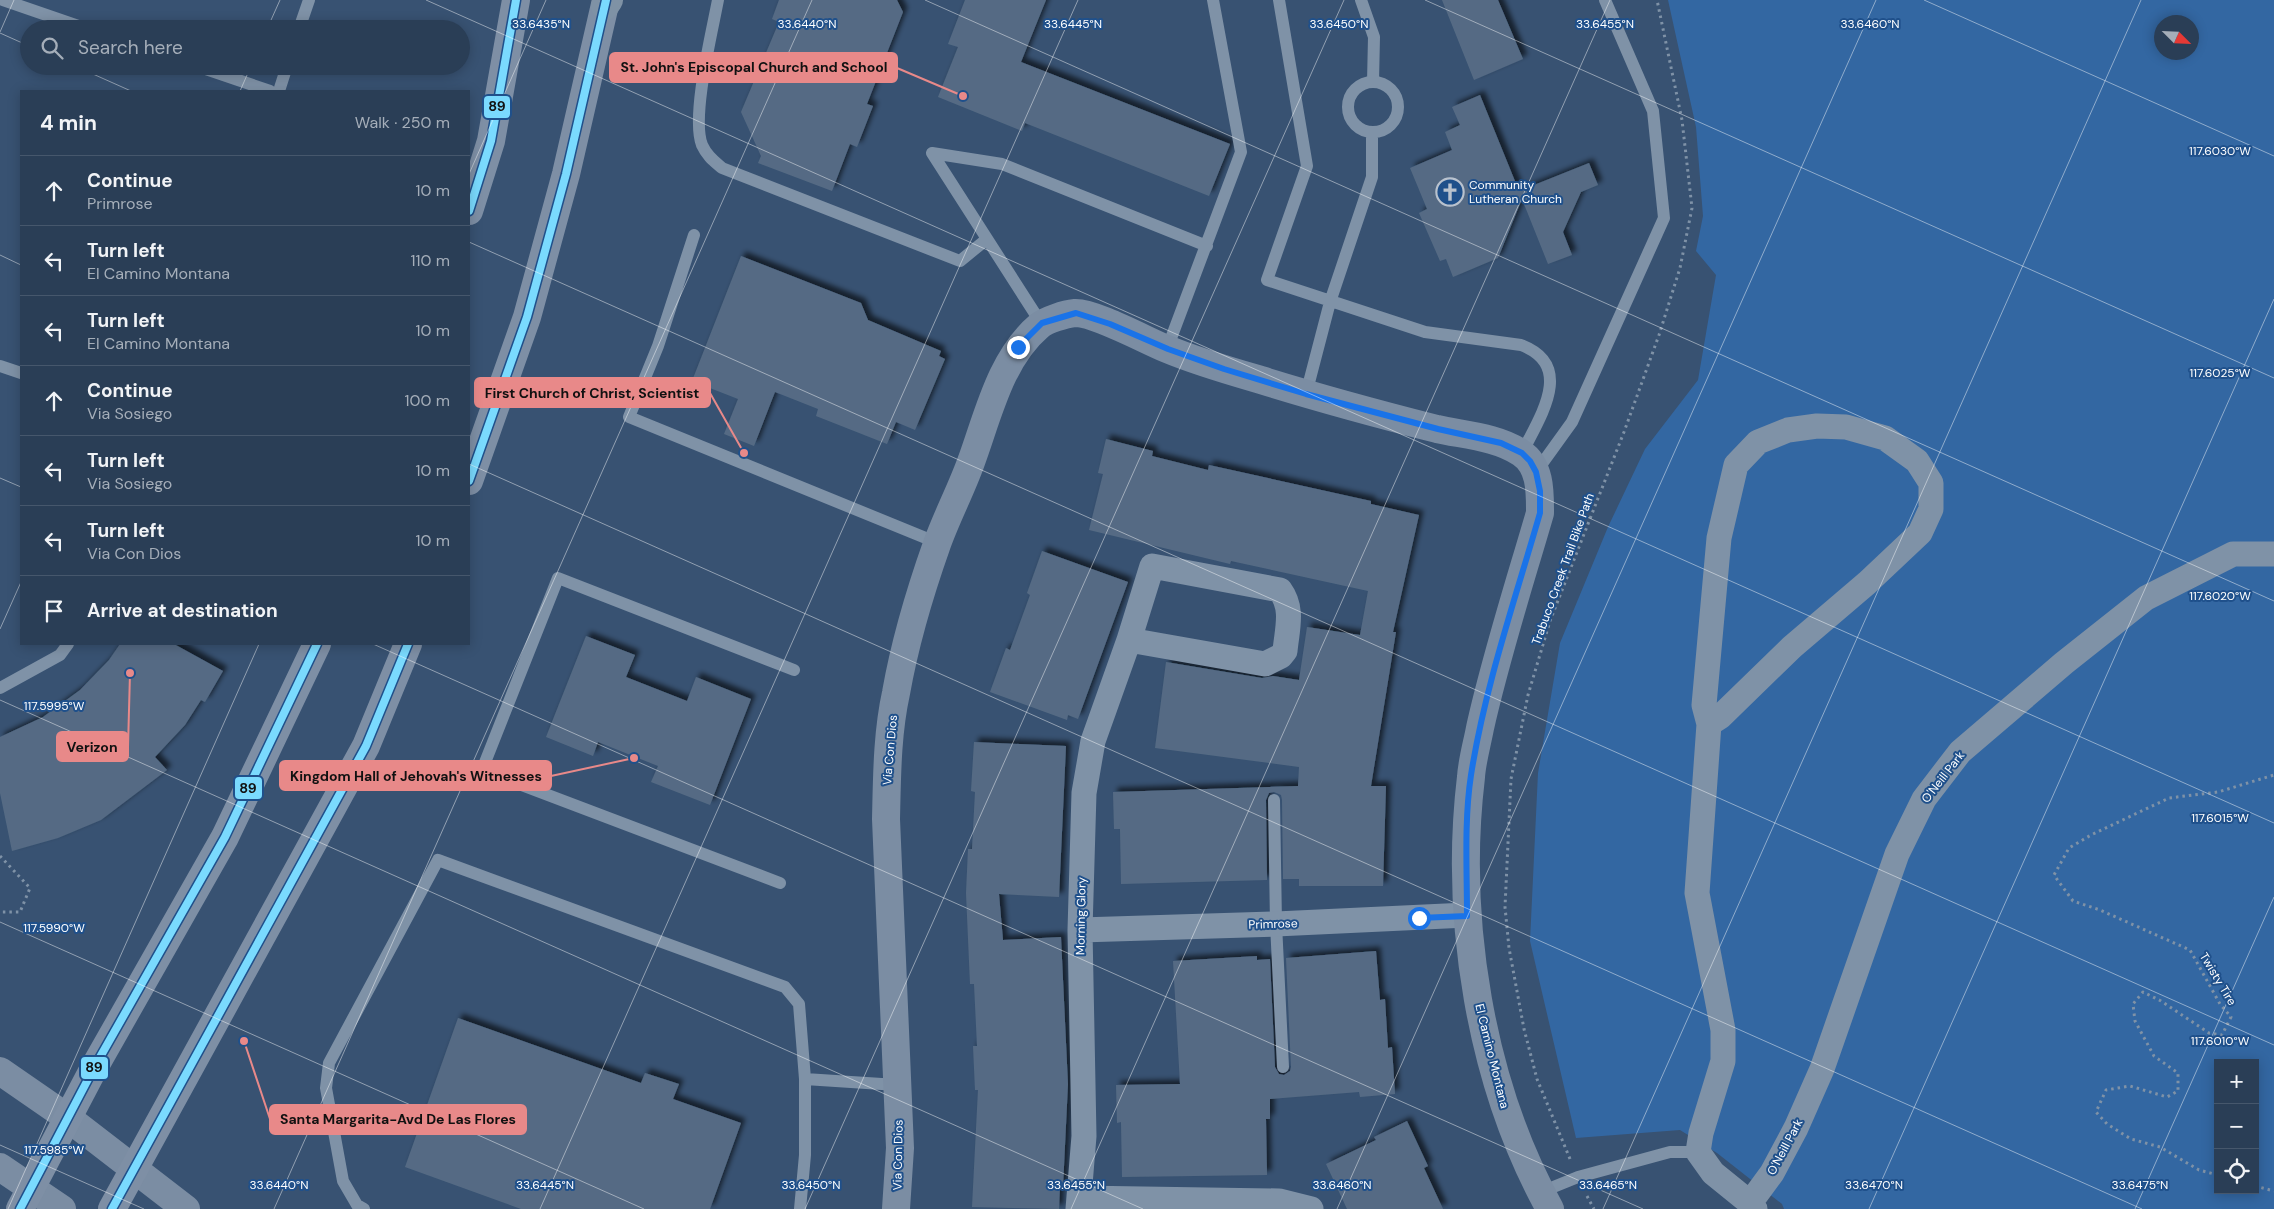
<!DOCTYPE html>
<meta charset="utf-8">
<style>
body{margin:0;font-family:"DM Sans",sans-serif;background:#32455c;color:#f1f3f6}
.controls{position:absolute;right:15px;bottom:15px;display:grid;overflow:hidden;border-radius:0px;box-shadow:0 2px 12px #0003}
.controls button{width:45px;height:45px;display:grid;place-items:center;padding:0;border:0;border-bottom:1px solid #46576c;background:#2a3e56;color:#f1f3f6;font:25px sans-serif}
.compass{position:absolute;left:2154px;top:15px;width:45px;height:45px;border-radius:50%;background:#2a3e56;box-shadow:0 2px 12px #0003;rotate:114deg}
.stop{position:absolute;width:15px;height:15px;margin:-11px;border:4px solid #1a73e8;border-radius:50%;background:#fff}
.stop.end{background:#1a73e8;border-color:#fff;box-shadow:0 1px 5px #0008}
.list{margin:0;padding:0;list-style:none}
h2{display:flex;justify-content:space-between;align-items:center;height:65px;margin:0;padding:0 20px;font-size:21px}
h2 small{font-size:16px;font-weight:400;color:#a5aeb9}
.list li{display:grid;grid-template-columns:32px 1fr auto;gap:15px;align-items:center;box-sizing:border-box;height:70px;padding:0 20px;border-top:1px solid #46576c}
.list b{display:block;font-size:19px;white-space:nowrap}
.list p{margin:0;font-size:16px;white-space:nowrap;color:#a5aeb9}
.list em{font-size:16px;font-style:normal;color:#a5aeb9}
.icon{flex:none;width:28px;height:28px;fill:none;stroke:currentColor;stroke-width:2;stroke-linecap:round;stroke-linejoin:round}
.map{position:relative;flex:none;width:2274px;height:1209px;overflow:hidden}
.search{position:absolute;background:#2a3e56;box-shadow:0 2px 12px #0003;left:20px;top:20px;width:450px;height:55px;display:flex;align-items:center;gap:12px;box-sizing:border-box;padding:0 18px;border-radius:28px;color:#a5aeb9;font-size:19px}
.panel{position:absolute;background:#2a3e56;box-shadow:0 2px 12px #0003;left:20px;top:90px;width:450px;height:555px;border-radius:0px}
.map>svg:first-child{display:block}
.green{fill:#3367a2;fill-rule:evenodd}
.building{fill:#556b84;filter:url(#shadow)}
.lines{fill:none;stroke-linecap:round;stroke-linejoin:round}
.path{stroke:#7f92a7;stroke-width:3;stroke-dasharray:2.5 4;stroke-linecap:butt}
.lane{stroke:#7f92a7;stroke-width:12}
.street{stroke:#7f92a7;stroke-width:25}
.secondary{stroke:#7b8da3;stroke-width:28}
.primary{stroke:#7e8fa5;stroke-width:28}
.highway{stroke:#7f92a5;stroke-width:28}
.bus-1-casing{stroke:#1f508b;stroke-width:11}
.bus-1{stroke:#7adafe;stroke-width:8}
.route{stroke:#1a73e8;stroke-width:6}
.ticks{fill:none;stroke:#fff;stroke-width:1;stroke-opacity:0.45}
.labels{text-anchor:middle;stroke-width:4;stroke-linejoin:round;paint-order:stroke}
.poi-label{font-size:12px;fill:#fff;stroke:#1f508b;text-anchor:start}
.street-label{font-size:12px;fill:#fff;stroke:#1f508b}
.ticks-label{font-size:12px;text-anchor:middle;fill:#fff;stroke:#1f508b;stroke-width:4;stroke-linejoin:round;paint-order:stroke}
.leader{fill:none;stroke:#e88989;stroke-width:2}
.callout-dot{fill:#e88989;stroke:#1f508b;stroke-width:2}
.callout{fill:#e88989;stroke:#e88989;stroke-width:2}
.callout-label{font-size:14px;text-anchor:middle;font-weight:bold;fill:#111}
.line-badge{stroke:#1f508b;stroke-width:2}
.pale-badge-label{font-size:14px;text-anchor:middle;font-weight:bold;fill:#111}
</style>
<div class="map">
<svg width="2274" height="1209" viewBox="0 0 2274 1209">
<defs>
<filter id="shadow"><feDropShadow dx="4.5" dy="-4.5" stdDeviation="2.5" flood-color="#0009"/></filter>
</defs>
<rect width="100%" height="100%" fill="#385272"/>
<path class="green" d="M1668 0H2274V1209H1784L1782 1204 1717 1153 1680 1130 1576 1138 1530 941 1538 773 1560 643 1608 527 1645 449 1698 380 1716 275 1696 251 1703 216 1696 127ZM2162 22H2192V52H2162ZM2218 1063H2255V1190H2218Z"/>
<path class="building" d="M779 0H897L903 12 867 104 873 106 857 147 850 144 832 191 758 163 761 156 741 112 779 22 772 19Z
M965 0H1046L1021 62 1230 144 1209 196 1025 123 1022 131 938 97 958 47 948 44Z
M1442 0H1498L1523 59 1474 80Z
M1480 95 1519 191 1589 163 1598 185 1581 192 1563 232 1572 255 1548 264 1522 199 1498 258 1453 277 1446 259 1440 261 1419 213 1427 209 1410 168 1452 150 1445 132 1460 125 1452 107Z
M741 256 861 303 868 320 941 351 939 356 945 359 915 430 896 422 887 444 816 416 818 409 775 392 754 446 724 434 738 399 692 381Z
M1106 439 1153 451 1152 456 1208 470 1209 465 1371 501V504L1419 515 1393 632H1396L1371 786H1386L1383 886H1299V879H1283L1282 800 1281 795 1274 792 1269 793 1266 800 1267 880 1121 884 1120 829H1114L1113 792 1298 786 1299 767 1155 748 1166 662 1262 678 1273 676 1299 680 1307 627 1360 635 1368 591 1231 561 1230 564 1089 530 1103 474 1098 473Z
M1042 551 1128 582 1078 719 1068 715 1067 720 990 692 1006 648 1010 650 1030 595 1027 593Z
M586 636 635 655 626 677 687 701 696 677 751 699 710 805 651 782 658 766 598 742 593 756 546 737Z
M120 644H174L223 671 205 702 201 700 185 725 155 757 167 770 101 820 58 838 12 851 0 793V737L43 717 80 690 109 660Z
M974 742 1066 746 1059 897 999 894 1003 940 1061 937 1068 1084 1063 1187 1060 1186 1059 1209 972 1207 978 1090H975L973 1046H977L974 984H970L966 893 968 849H972L975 792 971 791Z
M1376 951 1380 1000 1385 999 1388 1048 1392 1047 1395 1094 1360 1097 1359 1092 1270 1099V1119H1266L1267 1175 1122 1177 1121 1122 1117 1123 1116 1085 1180 1084 1173 961 1257 956V960L1270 959 1275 1067 1279 1074 1284 1075 1290 1071 1291 1067 1286 958Z
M458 1018 641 1083 645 1073 679 1084 673 1099 741 1123 710 1209H521L405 1167Z
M1407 1121 1428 1166 1424 1168 1443 1209H1347L1326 1164 1376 1140 1374 1137Z"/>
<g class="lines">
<path class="path" d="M0 856 30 888 20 912H0
M1570 1159 1537 1079 1524 1029 1509 948 1505 907 1511 779 1528 695 1550 621 1624 432 1659 335 1680 268 1692 208 1682 120 1657 0
M2218 1175 2199 1170 2160 1147 2131 1139 2107 1124 2096 1112 2106 1090 2130 1086 2167 1097 2178 1091V1073L2154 1056 2135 1021 2133 1004 2143 992 2161 1001 2209 1033 2222 1035 2231 1017 2220 1004 2190 950 2100 910 2073 901 2054 875 2069 848 2091 835 2169 798 2218 792 2274 775
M2255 1186 2274 1191
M1587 1196 1594 1209"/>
<path class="lane" d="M3 0 87 29
M718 0C712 32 691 117 702 145 707 156 714 161 722 168L960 261 987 239
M1279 0 1307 166 1267 280 1425 332 1521 345C1576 366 1539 418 1522 453
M1361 0 1374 37 1373 82
M299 29 309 0
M197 66 270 91
M1348 107a25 25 0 1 1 50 0a25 25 0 1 1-50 0Z
M279 91 287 66
M932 153 1002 164 1207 246
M932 153 1041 323
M694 235 658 346 629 417 938 543
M1167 349 1241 152 1213 0
M0 366 21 373
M1306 394 1330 302 1372 177V132
M1536 472 1572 422 1664 218 1653 111 1605 0
M0 688 60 655 68 644
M1274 800 1276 924 1283 1067
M780 883 482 770 558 578 794 670
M805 1079 897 1085
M1541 1192 1578 1177 1670 1152H1698
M364 1209 357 1205 343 1181 326 1088 329 1063 438 860 785 987 799 1004 805 1079V1155L800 1209"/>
<path class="street" d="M1709 724 1720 717 1792 647 1867 583 1920 533 1931 509V483L1917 461 1885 438 1846 427 1817 426 1788 430 1758 442 1736 465 1719 538 1704 705 1709 724 1697 893 1723 1030V1061L1701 1133 1698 1152 1713 1173 1750 1203 1755 1209
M1080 930 1276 924 1467 915
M1079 1198 1279 1201 1311 1209
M1750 1203 1772 1173 1796 1128 1822 1069 1897 854 1924 799 1960 752 2064 663 2146 598 2233 554H2274
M1078 1209 1084 1136 1080 930 1084 793 1093 741 1129 640 1152 566 1280 590C1294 609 1287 629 1285 651L1281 656 1265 664 1129 640"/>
<path class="secondary" d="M0 1071 68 1118 186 1209
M0 1167 62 1209
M896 1209 900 1148 886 819C887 777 887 734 896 693 905 642 920 592 937 544 947 516 961 490 971 462 988 416 1000 359 1039 326 1046 320 1065 314 1075 313 1094 312 1147 341 1167 349 1198 362 1230 371 1261 380 1319 398 1378 414 1437 429 1464 435 1498 437 1521 453 1541 466 1540 493 1540 513 1519 585 1496 656 1480 728 1477 744 1472 761 1471 777 1454 919 1480 1083 1550 1209"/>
<path class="primary" d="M469 211 491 141 516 0
M469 481 527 317 566 174 606 0
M20 1209 95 1066 225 837 317 644
M112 1209 366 746 408 644"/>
<path class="highway" d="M605 6 609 0"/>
<g class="bus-1-casing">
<path id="bus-1" d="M469 211 491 141 516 0
M469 481 527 317 566 174 606 0
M20 1209 95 1066 225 837 317 644
M112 1209 366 746 408 644"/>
</g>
<use href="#bus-1" class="bus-1"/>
</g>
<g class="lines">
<path class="route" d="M1018 347 1042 323 1076 313 1110 324 1168 349 1224 369 1306 394 1438 429 1501 443 1522 453 1530 461 1536 472 1540 491V513C1515 600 1485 686 1471 775 1464 821 1467 869 1467 916L1419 918"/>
</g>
<path class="ticks" d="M426 0 2274 823M925 0 2274 601M1425 0 2274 378M1924 0 2274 156M267 29 280 0M0 32 14 0M0 33 29 46M75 66 131 91M240 91 251 66M469 174 546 0M469 242 2274 1045M0 255 21 265M469 464 2142 1209M0 478 21 487M0 629 21 582M373 644 1643 1209M0 700 1143 1209M0 922 644 1209M0 1145 144 1209M8 1209 259 644M274 1209 812 0M540 1209 1078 0M805 1209 1344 0M1071 1209 1610 0M1337 1209 1876 0M1603 1209 2141 0M1869 1209 2274 299M2135 1209 2274 897"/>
<defs>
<g id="church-ring" transform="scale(1.4375)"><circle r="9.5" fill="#1f508b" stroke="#b9c2ce" stroke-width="1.5"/><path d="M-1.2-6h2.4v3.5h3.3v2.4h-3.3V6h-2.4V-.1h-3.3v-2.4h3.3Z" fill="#b9c2ce"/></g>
</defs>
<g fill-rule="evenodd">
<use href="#church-ring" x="1450" y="192"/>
</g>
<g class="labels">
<g class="poi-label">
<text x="1469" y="189">Community<tspan x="1469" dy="14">Lutheran Church</tspan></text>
</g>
<g class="street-label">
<text transform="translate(1563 569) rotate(-70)" y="4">Trabuco Creek Trail Bike Path</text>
<text transform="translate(890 750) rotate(-85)" y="4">Via Con Dios</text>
<text transform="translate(1943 777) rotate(-52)" y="4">O'Neill Park</text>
<text transform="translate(1081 916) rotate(-89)" y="4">Morning Glory</text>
<text transform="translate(1273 924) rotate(-2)" y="4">Primrose</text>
<text transform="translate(2218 979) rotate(59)" y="4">Twisty Tire</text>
<text transform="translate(1492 1056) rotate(76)" y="4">El Camino Montana</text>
<text transform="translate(1785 1147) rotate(-62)" y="4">O'Neill Park</text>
<text transform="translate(898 1155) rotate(-89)" y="4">Via Con Dios</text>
</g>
</g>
<g class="ticks-label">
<text x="541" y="28">33.6435°N</text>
<text x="807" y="28">33.6440°N</text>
<text x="1073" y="28">33.6445°N</text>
<text x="1339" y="28">33.6450°N</text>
<text x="1605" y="28">33.6455°N</text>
<text x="1870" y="28">33.6460°N</text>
<text x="2220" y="155">117.6030°W</text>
<text x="2220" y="377">117.6025°W</text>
<text x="2220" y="600">117.6020°W</text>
<text x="54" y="710">117.5995°W</text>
<text x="2220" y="822">117.6015°W</text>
<text x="54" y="932">117.5990°W</text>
<text x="2220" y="1045">117.6010°W</text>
<text x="54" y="1154">117.5985°W</text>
<text x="279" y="1189">33.6440°N</text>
<text x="545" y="1189">33.6445°N</text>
<text x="811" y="1189">33.6450°N</text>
<text x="1076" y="1189">33.6455°N</text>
<text x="1342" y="1189">33.6460°N</text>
<text x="1608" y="1189">33.6465°N</text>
<text x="1874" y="1189">33.6470°N</text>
<text x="2140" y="1189">33.6475°N</text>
</g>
<path class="leader" d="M963 96L897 68M744 453L710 393M130 673L128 747M634 758L551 776M244 1041L270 1119"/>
<g class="callout-dot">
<circle cx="963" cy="96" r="5"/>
<circle cx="744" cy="453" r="5"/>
<circle cx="130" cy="673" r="5"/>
<circle cx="634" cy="758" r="5"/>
<circle cx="244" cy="1041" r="5"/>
</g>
<g class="callout">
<rect x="610" y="53" width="287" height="29" rx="5"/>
<rect x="475" y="378" width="235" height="29" rx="5"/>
<rect x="57" y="732" width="71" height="29" rx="5"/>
<rect x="280" y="761" width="271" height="29" rx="5"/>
<rect x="270" y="1105" width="256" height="29" rx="5"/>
</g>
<g class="callout-label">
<text x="754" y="72">St. John's Episcopal Church and School</text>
<text x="592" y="398">First Church of Christ, Scientist</text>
<text x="92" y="752">Verizon</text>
<text x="416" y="781">Kingdom Hall of Jehovah's Witnesses</text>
<text x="398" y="1124">Santa Margarita-Avd De Las Flores</text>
</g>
<g class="line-badge">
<rect x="483" y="95" width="28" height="24" rx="5" fill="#7adafe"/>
<rect x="234" y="776" width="29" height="24" rx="5" fill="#7adafe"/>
<rect x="80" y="1056" width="29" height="24" rx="5" fill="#7adafe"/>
</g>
<g class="pale-badge-label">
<text x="497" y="111">89</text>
<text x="248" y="793">89</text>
<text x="94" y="1072">89</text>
</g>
</svg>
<div class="controls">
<button>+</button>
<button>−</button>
<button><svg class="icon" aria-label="locate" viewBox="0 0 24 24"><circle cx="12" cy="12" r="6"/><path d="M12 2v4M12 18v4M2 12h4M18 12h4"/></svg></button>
</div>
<svg class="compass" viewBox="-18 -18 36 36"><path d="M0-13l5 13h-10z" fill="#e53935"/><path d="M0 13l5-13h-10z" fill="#a5aeb9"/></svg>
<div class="stop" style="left:1419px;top:918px"></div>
<div class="stop end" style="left:1018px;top:347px"></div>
<div class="search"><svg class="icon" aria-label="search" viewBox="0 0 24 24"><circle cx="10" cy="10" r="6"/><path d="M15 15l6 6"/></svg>Search here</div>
<section class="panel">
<h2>4 min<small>Walk · 250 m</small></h2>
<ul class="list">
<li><svg class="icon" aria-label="ahead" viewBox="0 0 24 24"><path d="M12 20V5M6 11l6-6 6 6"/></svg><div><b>Continue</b><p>Primrose</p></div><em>10 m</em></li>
<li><svg class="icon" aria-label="left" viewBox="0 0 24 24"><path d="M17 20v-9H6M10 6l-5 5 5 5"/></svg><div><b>Turn left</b><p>El Camino Montana</p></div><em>110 m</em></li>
<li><svg class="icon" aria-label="left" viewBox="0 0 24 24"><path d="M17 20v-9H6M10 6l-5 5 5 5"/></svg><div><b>Turn left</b><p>El Camino Montana</p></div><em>10 m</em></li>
<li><svg class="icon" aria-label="ahead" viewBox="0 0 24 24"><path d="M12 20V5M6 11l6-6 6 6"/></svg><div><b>Continue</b><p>Via Sosiego</p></div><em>100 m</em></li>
<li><svg class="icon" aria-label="left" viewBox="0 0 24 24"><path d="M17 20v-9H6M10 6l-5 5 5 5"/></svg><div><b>Turn left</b><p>Via Sosiego</p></div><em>10 m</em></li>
<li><svg class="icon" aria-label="left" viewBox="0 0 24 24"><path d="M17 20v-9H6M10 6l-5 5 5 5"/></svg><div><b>Turn left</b><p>Via Con Dios</p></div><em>10 m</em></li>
<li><svg class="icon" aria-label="arrive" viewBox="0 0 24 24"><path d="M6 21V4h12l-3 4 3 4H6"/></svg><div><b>Arrive at destination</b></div></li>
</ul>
</section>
</div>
